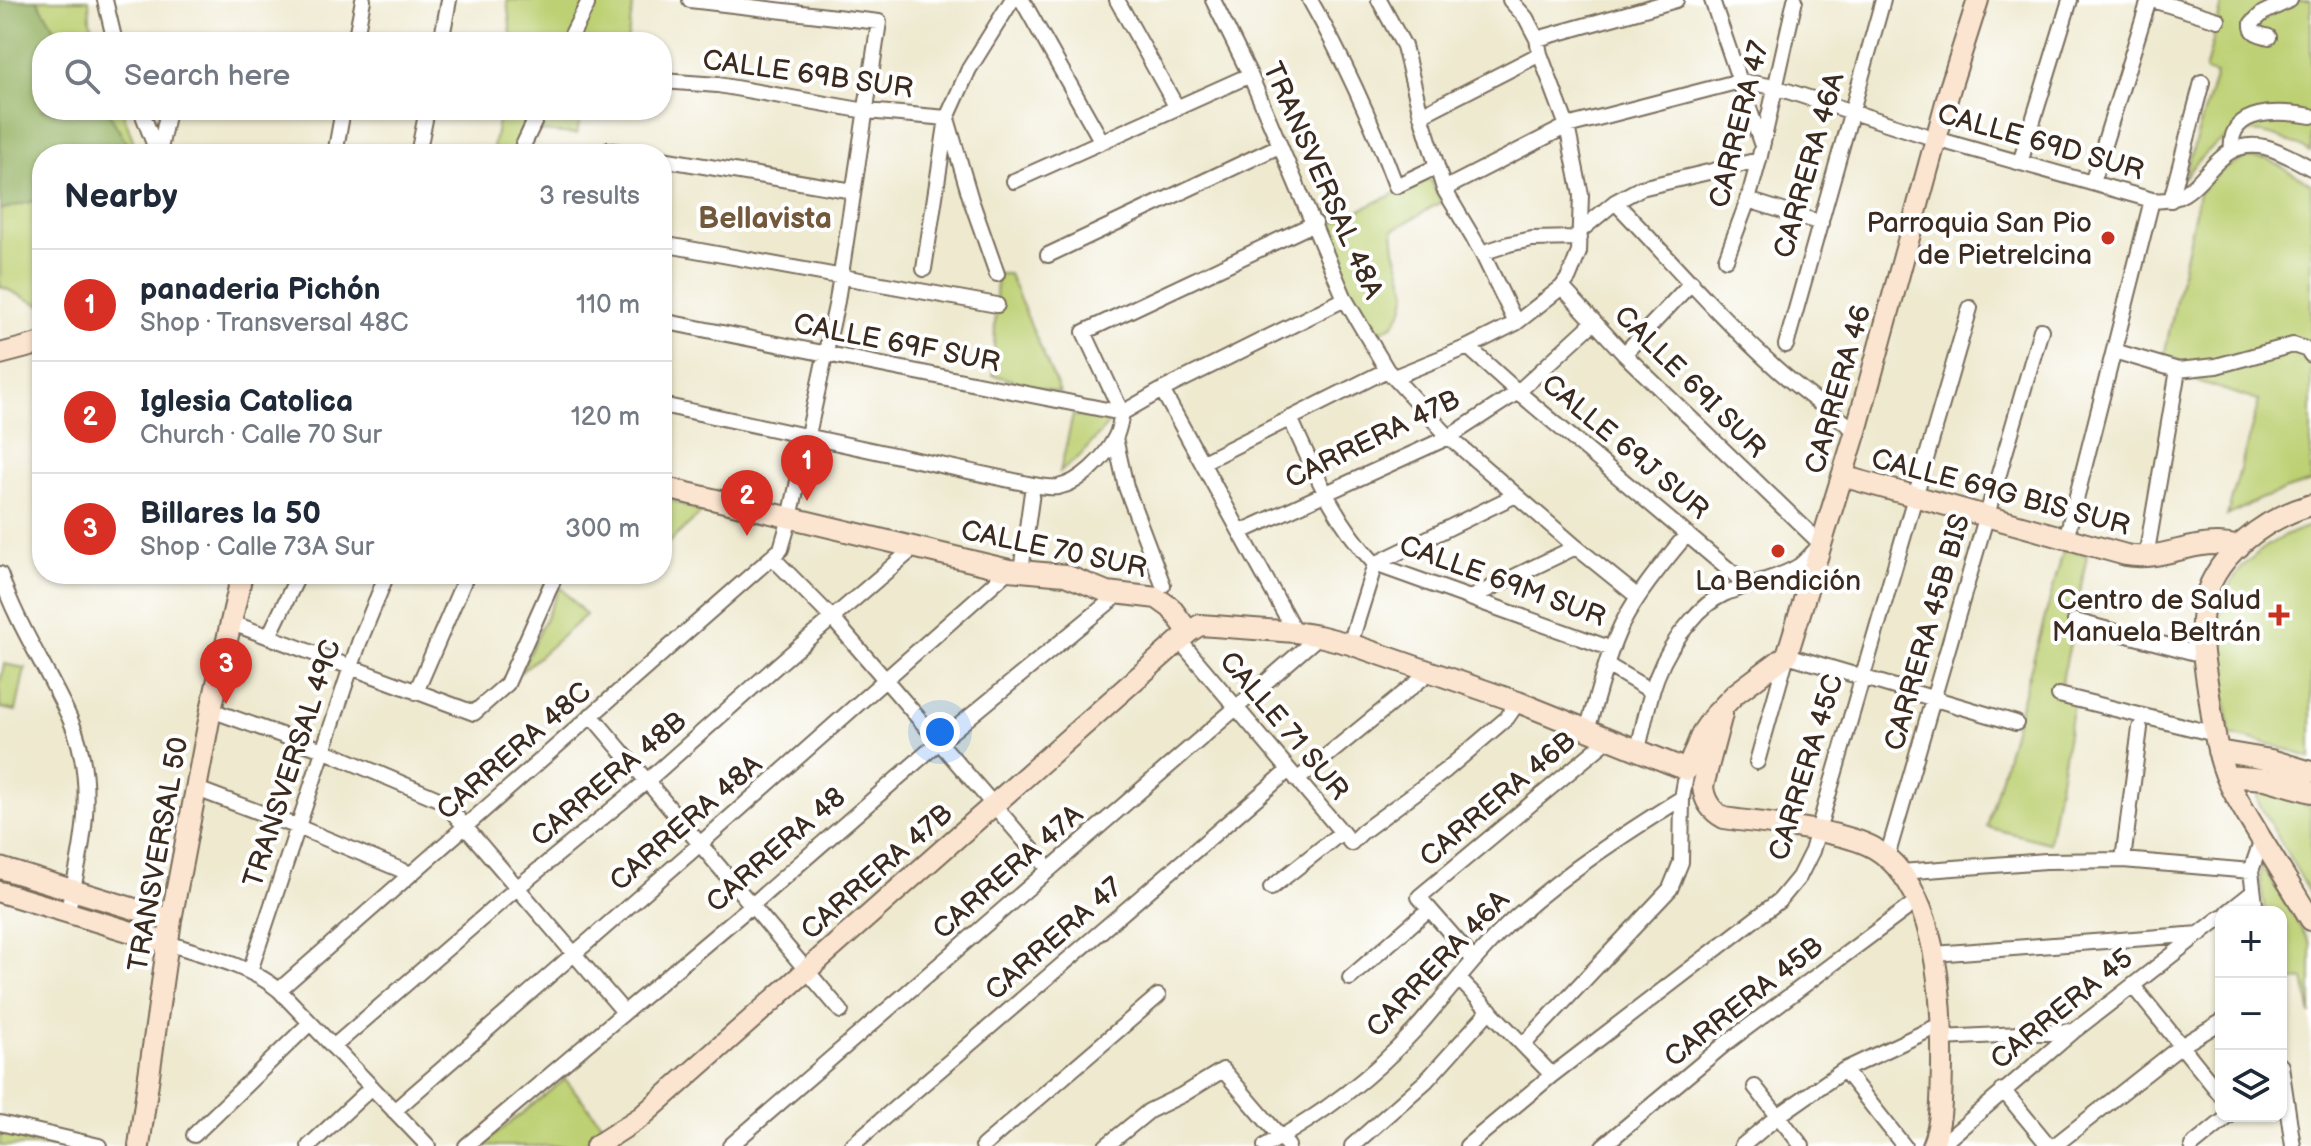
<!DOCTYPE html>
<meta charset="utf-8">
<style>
body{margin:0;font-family:"Balsamiq Sans",sans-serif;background:#f6f6f7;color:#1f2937}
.controls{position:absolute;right:24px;bottom:24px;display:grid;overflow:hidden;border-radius:16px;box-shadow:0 2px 6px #0004}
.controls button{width:72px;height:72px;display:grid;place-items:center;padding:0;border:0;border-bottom:2px solid #e0e1e3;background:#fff;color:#1f2937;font:40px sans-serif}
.you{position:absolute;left:940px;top:732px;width:28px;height:28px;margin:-20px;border:6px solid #fff;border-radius:50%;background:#1a73e8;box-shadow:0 0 0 12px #1a73e833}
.badge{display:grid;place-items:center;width:52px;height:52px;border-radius:50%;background:#d93025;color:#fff;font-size:26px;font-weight:700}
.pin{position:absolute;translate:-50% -66px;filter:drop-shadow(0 2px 4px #0008)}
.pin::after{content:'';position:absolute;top:42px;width:28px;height:24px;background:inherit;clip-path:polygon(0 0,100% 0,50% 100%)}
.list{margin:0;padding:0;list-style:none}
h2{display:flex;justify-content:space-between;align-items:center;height:104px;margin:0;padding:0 32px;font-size:34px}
h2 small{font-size:26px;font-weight:400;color:#747a83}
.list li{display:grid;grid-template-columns:52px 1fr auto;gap:24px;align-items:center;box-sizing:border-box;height:112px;padding:0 32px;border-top:2px solid #e0e1e3}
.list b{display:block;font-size:30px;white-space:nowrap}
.list p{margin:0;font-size:26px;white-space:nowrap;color:#747a83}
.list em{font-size:26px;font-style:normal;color:#747a83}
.icon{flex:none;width:44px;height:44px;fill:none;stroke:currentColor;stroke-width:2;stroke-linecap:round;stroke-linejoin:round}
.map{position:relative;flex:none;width:2311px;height:1146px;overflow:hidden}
.search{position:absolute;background:#fff;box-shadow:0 2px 6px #0004;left:32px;top:32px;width:640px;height:88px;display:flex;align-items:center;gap:20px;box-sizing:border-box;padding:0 28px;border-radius:32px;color:#747a83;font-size:30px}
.panel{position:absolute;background:#fff;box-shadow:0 2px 6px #0004;left:32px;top:144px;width:640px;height:440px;border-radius:32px}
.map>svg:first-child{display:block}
.green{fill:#bdd073;stroke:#7c7d48;stroke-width:2}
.forest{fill:#96b265;stroke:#686e42;stroke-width:2}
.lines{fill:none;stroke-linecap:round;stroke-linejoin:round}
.street-casing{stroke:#7a6d5c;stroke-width:18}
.secondary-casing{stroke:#7a6d5c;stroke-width:24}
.street{stroke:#fff;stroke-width:14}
.secondary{stroke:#fce5d0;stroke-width:20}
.poi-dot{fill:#c8321e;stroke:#fff;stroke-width:3}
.labels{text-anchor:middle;stroke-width:8;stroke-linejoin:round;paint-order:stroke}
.street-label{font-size:28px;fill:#3b2a1e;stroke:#fff}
.poi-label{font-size:28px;fill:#3b2a1e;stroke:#fff;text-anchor:end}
.neighbourhood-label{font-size:30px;font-weight:bold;fill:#72593c;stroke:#fff}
</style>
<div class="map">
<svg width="2311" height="1146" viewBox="0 0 2311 1146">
<rect width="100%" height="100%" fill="#fff"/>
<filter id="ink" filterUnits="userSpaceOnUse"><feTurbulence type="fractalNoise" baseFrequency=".0125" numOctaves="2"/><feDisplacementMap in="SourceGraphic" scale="16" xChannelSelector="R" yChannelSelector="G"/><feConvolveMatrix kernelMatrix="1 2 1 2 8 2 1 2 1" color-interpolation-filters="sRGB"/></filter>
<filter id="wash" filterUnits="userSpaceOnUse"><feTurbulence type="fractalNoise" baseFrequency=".006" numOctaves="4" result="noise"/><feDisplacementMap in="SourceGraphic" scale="32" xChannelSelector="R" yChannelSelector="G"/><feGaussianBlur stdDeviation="1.8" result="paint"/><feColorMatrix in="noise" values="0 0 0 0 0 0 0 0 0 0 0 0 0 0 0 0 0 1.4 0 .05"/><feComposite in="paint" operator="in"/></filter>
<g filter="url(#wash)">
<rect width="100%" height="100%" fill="#eee9cf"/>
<path class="green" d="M0 0H89L90 20 98 42H42V110H122L138 154H42V306L0 286Z
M507 0H581L590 3 591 0H634L627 42H512Z
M2223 0H2311V152C2252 121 2225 124 2184 178L2216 74 2205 71Z
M500 110H584L576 134 537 131 520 154H492Z
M2247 158 2268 159 2311 184V482L2260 499 2227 516 2259 401 2184 377 2186 363 2164 356 2199 193C2215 175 2224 166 2247 158Z
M1429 177 1441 202 1393 230 1395 249 1407 292 1403 309 1394 324 1374 335 1351 294 1322 228Z
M997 274H1009L1060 393 993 375Z
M1073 415 1110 422 1080 456 1060 472Z
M662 497 702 512 662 549Z
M2311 526V758L2273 745 2230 735C2226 697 2217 656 2220 617 2224 570 2269 538 2311 526Z
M2064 548 2087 555 2075 621 2059 694 2074 699 2049 843 1987 827Z
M560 587 586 615 520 673Z
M4 664 25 668 16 711 0 708V683Z
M2263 792 2273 793 2311 807V895L2258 802 2257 795Z
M2261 863 2311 945V1015L2304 979 2281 983V912H2265L2260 880Z
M565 1079 607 1130 581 1146H481Z
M0 1133 58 1146H0Z"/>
<path class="forest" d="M0 0H37L64 42H42V110H107L133 154H42V199L0 210Z"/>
</g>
<g filter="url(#ink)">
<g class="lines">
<g class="street-casing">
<path id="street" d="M105 0 115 42
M1022 0 1102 142
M1117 0 1177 108
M1213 0 1250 75 1345 299 1387 370 1449 437 1576 547 1638 597
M1310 0C1344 60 1372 122 1396 186L1436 167
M1379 0 1404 46 1421 115 1444 189 1482 253 1516 323
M1712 0 1761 143
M2152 0 2218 20
M2269 37C2260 34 2251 34 2252 23L2263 13 2290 0
M1537 39 1676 0
M355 42 363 0
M441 42 449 0
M568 42 587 5
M662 81 718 85 866 111 947 118
M141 110 158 154
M1421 115 1540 54
M948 122 971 200 997 274
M607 150 632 154
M2232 151C2227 106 2282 111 2311 116
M159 154 168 110
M335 154 343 110
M418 154 427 110
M519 154 540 110
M662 159 853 191
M2020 163 2070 0
M1014 181 1250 75
M2092 183 2149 0
M1444 189 1567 126 1740 81 1775 87 1936 139 2152 200C2208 207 2207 135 2265 147 2281 151 2296 160 2311 168
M1748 200 1821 223
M2171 200 2202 82
M1615 202C1669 258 1720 318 1778 370 1803 392 1830 411 1856 431
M1581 230 1615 202 1641 188 1759 160
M662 244 997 305
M1482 253 1509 244 1532 239 1580 238
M1048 255 1279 146
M1726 259 1748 200 1759 160 1795 0
M924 269 947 118 969 69 1012 0
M1562 287 1624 354 1821 544C1814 551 1807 560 1799 566 1777 580 1748 583 1724 594 1711 600 1700 610 1691 621 1655 661 1649 700 1638 750
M662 321 1122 413
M1786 345 1883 0
M1468 347 1518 392 1748 586
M2114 351 2178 370 2216 366 2293 345 2308 350 2311 355
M1624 354 1692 282
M1394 377 1468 347 1516 323 1562 287 1569 277 1579 252 1581 195 1567 126 1540 54 1537 39 1526 18 1510 0
M1162 390 1295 632
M662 405 1033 485C1041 486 1050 488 1058 487 1080 483 1105 458 1115 438 1119 431 1120 422 1122 413
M1122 413 1084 332 1315 223
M1122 413 1162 390 1345 299
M1290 418C1314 470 1335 522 1375 564L1612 649
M1115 438 1126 487 1163 585
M1203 462 1387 370
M1241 532 1449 437 1518 392 1594 322
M2066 539 2152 200
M772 557 832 618 1049 869
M2146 557 2178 370
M1021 571 1033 485
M0 574C17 625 48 670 70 719 98 780 83 851 67 913
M1470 598 1576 547
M2075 621 2203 655
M232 623 474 713 507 684 556 574
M269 636 299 574
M1179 640 1351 843 1362 832 1446 770 1507 718 1518 702
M1350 644 1375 564 1516 495
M1607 665 1651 691
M416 692 467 574
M2059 695 2215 734
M211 710 323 750 443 801 624 1012
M591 715 841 1011
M1587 730C1598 695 1606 657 1622 624 1639 591 1664 562 1687 534
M1757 762 1787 655 2016 723
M1297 780 1430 672
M197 789 298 827 411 874
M1887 857 2041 330
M2123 860 2140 728
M1901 872 2046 861 2123 860 2251 871
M1271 888 1342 832
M2228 912 2252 893
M2256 912 2251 871 2262 839
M168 943C206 956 248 965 279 990L428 1146
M1934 954 2200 934
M1474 960 1419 897 1609 739
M250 971 359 643 387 574
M1350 978 1429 909
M1459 979 1552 1075
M2133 986 2221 1095
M279 990 781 549 790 518 837 301 879 22 690 0
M1942 1038 2074 1031
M1523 1045 1670 889 1681 862 1682 798
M333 1047 518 887 647 781 780 663 915 547
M2281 1066 2293 1146
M1844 1070 1904 1146
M1755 1087 1802 1146
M2003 1090 2049 1146
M394 1111 700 844 1009 570
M0 1123 99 1146
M194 1135 310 1023
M309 1146 372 1087
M466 1146 752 905 939 742 1119 594
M730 1146 1319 636
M851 1146 1289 770
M983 1146 1158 996
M1106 1146 1149 1111 1182 1095 1223 1070 1288 1146
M1265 1146C1320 1116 1373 1076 1415 1030 1449 992 1479 950 1517 916 1568 871 1624 834 1682 798L1687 770
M1352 1146 1426 1081 1490 1010
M1467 1146 1552 1075 1780 900 1799 877 1812 851 1970 308
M1603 1146 1725 1044 1917 901
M1742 1146 1778 1116 1844 1070 1942 1024
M1940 1146 2074 1031 2221 917
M2054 1146 2181 1046 2221 1022
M2192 1146 2229 1116"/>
</g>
<g class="secondary-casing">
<path id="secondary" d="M0 354 42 343
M1842 476 2126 555C2166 562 2197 535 2239 547
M662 487 1009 570 1065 575 1107 592 1157 598 1171 608 1189 632
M2311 505C2264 519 2210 557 2203 610 2199 639 2205 667 2209 695 2213 723 2216 752 2227 778 2236 799 2249 818 2260 837 2277 864 2294 892 2311 920
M1722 714 1703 786C1704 800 1711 811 1724 818 1764 824 1840 829 1874 848 1938 886 1943 1001 1942 1067 1941 1094 1943 1121 1932 1146
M2218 751 2271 760 2311 772
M2226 776 2265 779 2311 792
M0 868 171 920
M0 892 168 943
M139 1146 171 920 211 710 242 574
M596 1146 641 1117 1189 632 1200 625 1295 632 1319 636 1350 644 1518 702 1687 770 1702 733 1713 717 1735 694 1787 655 1856 431 1950 88 1978 0"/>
</g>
<use href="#street" class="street"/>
<use href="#secondary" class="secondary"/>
</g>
</g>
<g class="poi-dot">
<circle cx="2108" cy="238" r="8"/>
<circle cx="1778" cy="551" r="8"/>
<path d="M2275 603h8v8h8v8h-8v8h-8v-8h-8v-8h8z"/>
</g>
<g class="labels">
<g class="street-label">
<text transform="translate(808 73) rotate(8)" y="10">CALLE 69B SUR</text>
<text transform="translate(1738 124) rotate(-76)" y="10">CARRERA 47</text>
<text transform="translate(2041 141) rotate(16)" y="10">CALLE 69D SUR</text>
<text transform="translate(1808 165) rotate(-74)" y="10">CARRERA 46A</text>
<text transform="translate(1324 180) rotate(66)" y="10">TRANSVERSAL 48A</text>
<text transform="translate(897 342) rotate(11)" y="10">CALLE 69F SUR</text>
<text transform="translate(1691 381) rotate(45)" y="10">CALLE 69I SUR</text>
<text transform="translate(1837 389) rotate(-74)" y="10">CARRERA 46</text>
<text transform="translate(1372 438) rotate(-26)" y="10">CARRERA 47B</text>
<text transform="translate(1626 446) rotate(40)" y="10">CALLE 69J SUR</text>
<text transform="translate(2001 491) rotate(15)" y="10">CALLE 69G BIS SUR</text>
<text transform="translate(1054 548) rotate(12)" y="10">CALLE 70 SUR</text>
<text transform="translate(1503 580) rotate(20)" y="10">CALLE 69M SUR</text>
<text transform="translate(1926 632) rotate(-74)" y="10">CARRERA 45B BIS</text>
<text transform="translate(1285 725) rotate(50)" y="10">CALLE 71 SUR</text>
<text transform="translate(513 750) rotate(-41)" y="10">CARRERA 48C</text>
<text transform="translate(291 763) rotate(-72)" y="10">TRANSVERSAL 49C</text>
<text transform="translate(1805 767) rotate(-73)" y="10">CARRERA 45C</text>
<text transform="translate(608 778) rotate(-40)" y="10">CARRERA 48B</text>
<text transform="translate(1497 798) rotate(-40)" y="10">CARRERA 46B</text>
<text transform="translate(685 822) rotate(-41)" y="10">CARRERA 48A</text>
<text transform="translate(775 849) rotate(-41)" y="10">CARRERA 48</text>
<text transform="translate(157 854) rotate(-80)" y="10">TRANSVERSAL 50</text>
<text transform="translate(876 871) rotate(-41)" y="10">CARRERA 47B</text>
<text transform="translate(1007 871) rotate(-41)" y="10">CARRERA 47A</text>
<text transform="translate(1053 938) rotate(-41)" y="10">CARRERA 47</text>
<text transform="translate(1437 963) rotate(-46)" y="10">CARRERA 46A</text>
<text transform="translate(1743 1001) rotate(-38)" y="10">CARRERA 45B</text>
<text transform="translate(2061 1008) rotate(-39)" y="10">CARRERA 45</text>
</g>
<g class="poi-label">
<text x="2092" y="232">Parroquia San Pio<tspan x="2092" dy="32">de Pietrelcina</tspan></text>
<text x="1778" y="590" text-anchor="middle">La Bendición</text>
<text x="2261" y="609">Centro de Salud<tspan x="2261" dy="32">Manuela Beltrán</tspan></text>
</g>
<g class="neighbourhood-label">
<text x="765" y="228">Bellavista</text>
</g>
</g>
</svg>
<div class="controls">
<button>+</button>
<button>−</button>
<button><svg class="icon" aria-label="layers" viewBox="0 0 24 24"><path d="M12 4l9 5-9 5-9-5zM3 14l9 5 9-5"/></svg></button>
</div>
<div class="you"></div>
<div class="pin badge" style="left:807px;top:501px">1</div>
<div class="pin badge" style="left:747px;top:536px">2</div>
<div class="pin badge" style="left:226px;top:704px">3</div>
<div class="search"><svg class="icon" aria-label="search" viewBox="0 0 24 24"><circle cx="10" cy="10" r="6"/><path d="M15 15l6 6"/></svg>Search here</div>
<section class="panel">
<h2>Nearby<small>3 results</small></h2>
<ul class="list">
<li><span class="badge">1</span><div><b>panaderia Pichón</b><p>Shop · Transversal 48C</p></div><em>110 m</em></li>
<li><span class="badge">2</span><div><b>Iglesia Catolica</b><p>Church · Calle 70 Sur</p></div><em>120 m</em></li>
<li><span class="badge">3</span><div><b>Billares la 50</b><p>Shop · Calle 73A Sur</p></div><em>300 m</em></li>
</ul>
</section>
</div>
